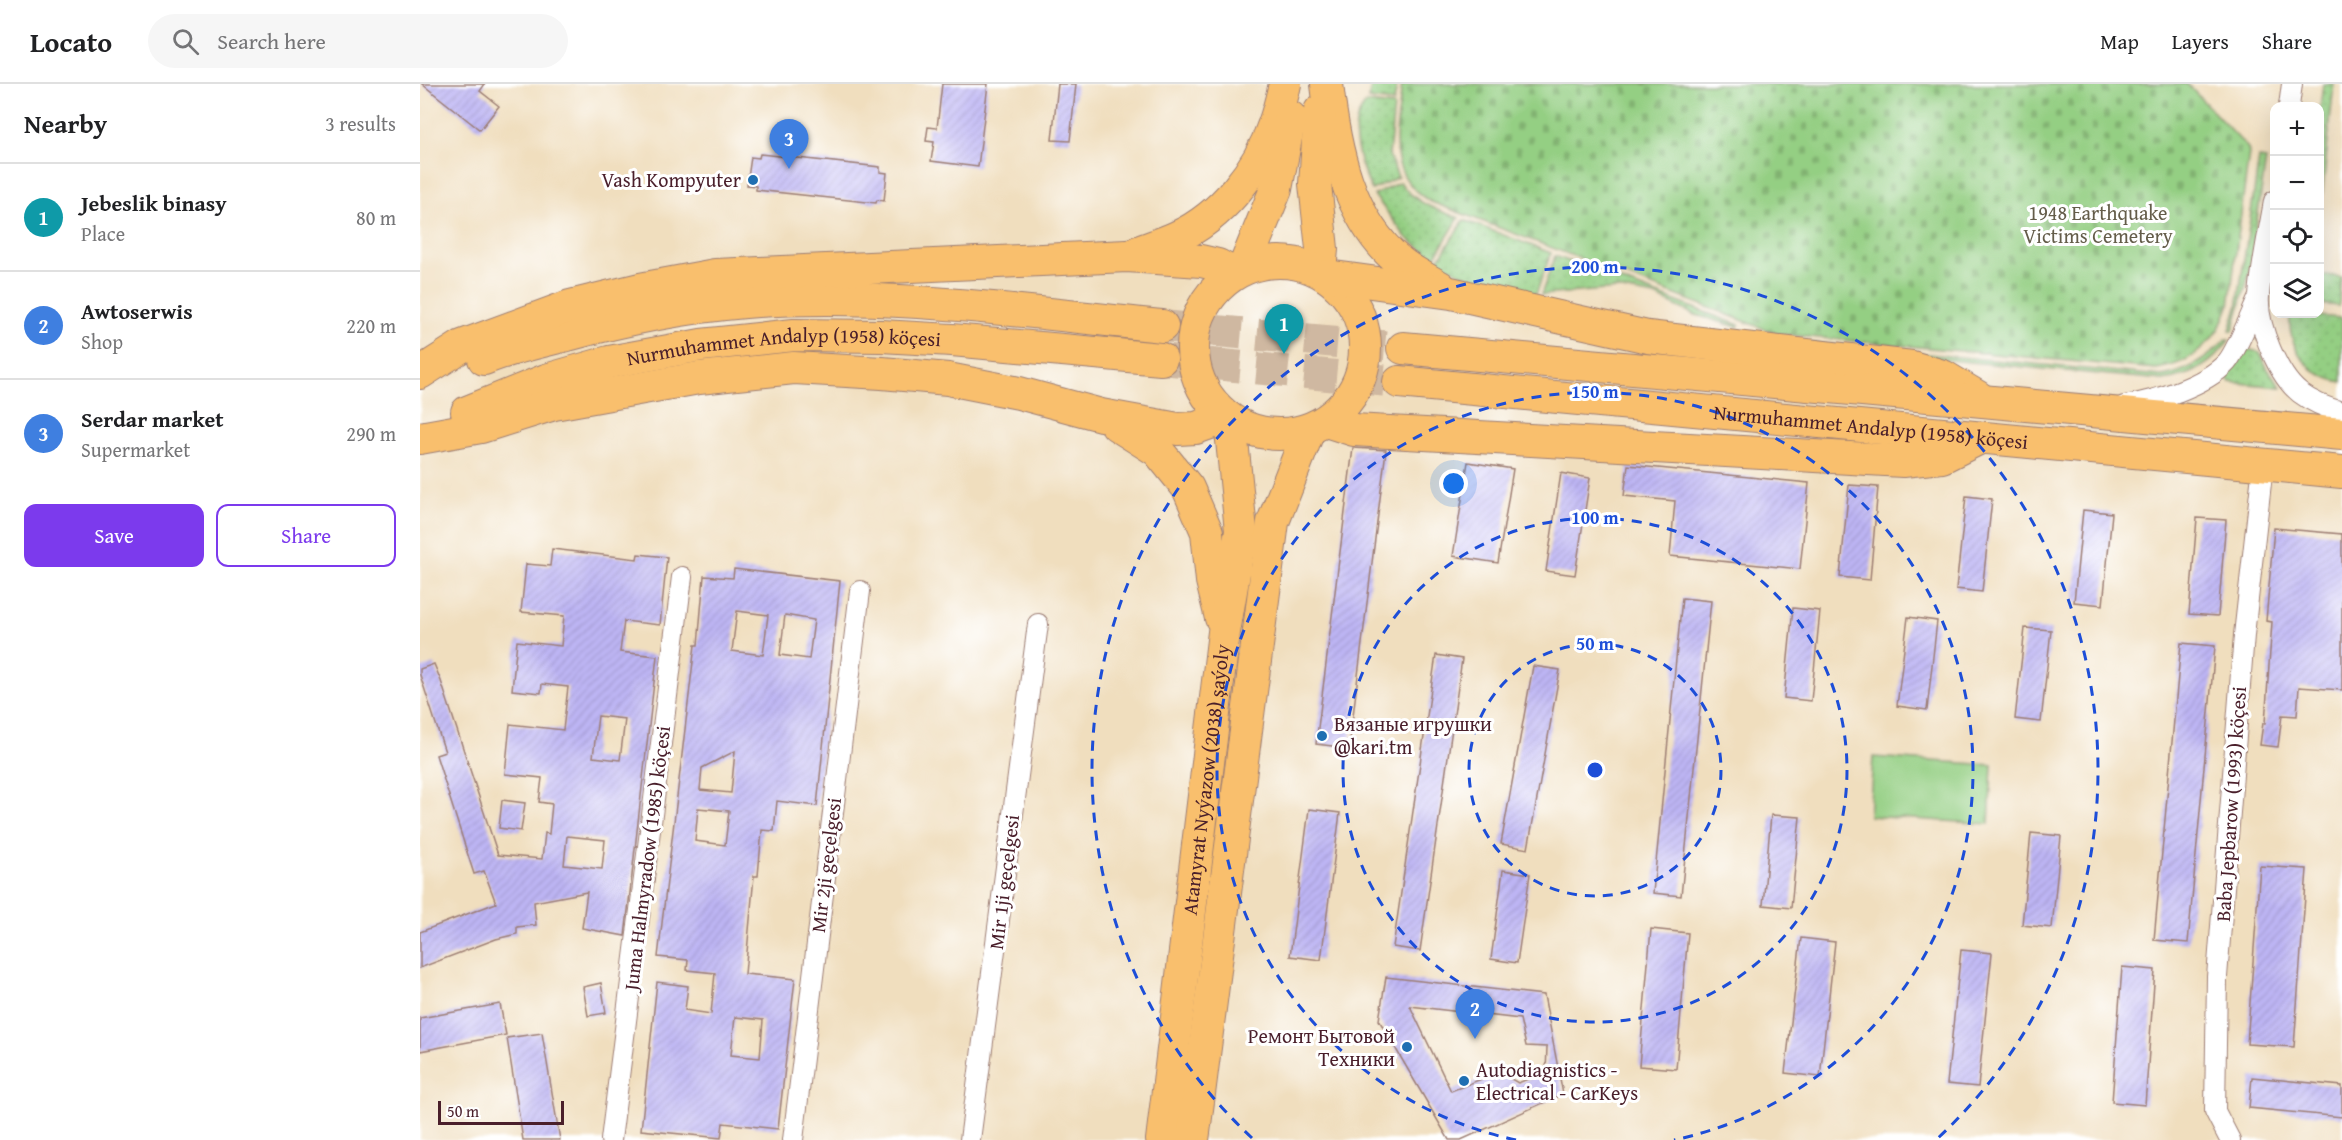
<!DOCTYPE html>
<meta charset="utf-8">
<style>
body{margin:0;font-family:"Gentium Book Plus",serif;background:#f6f6f6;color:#202124}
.controls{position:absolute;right:18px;top:18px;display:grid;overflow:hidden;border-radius:12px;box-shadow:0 6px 24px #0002}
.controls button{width:54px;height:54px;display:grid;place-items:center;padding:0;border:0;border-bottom:2px solid #e0e0e0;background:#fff;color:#202124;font:30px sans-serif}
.scale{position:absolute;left:18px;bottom:15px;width:126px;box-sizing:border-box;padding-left:6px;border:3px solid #4a1f2b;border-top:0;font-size:16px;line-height:21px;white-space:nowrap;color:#4a1f2b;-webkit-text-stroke:4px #fff;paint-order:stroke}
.you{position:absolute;left:1034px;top:400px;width:21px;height:21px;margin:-15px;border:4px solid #fff;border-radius:50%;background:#1a73e8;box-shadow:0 0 0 9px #1a73e833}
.badge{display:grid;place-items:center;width:39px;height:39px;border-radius:50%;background:#7c3aed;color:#fff;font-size:20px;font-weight:700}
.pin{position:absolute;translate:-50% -50px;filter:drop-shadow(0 2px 3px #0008)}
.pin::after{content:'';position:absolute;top:32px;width:21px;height:18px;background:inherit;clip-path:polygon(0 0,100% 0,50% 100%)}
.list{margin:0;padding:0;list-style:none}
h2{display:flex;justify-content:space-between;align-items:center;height:78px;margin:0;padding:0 24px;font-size:26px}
h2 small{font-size:20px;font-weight:400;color:#757577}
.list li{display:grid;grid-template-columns:39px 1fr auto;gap:18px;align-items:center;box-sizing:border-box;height:108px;padding:0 24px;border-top:2px solid #e0e0e0}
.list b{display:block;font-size:22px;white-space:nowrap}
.list p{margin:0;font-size:20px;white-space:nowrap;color:#757577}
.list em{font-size:20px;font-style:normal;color:#757577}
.actions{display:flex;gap:12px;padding:18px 24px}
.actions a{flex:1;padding:14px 0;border:2px solid #7c3aed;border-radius:12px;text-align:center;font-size:21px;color:#7c3aed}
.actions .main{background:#7c3aed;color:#fff}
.icon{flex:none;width:33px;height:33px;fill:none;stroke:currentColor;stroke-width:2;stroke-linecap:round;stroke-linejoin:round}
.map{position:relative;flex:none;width:1922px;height:1056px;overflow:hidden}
header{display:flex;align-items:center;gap:36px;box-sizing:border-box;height:84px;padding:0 30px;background:#fff;border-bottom:2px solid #e0e0e0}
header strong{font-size:28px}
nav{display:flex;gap:33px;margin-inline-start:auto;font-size:21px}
.search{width:420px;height:54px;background:#f6f6f6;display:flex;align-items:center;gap:15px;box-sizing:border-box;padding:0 21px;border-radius:33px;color:#757577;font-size:22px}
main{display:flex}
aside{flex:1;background:#fff}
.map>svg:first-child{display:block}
.grass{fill:url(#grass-dots);stroke:#6f7757;stroke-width:1.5}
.cemetery{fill:url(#cemetery-stones);stroke:#6f7757;stroke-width:1.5}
.pitch{fill:#94cf83;stroke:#6f7757;stroke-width:1.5}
.building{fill:url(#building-hatch);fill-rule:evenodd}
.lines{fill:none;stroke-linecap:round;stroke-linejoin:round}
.primary-tunnel{stroke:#cfb8a1;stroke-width:32;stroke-dasharray:32 16;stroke-linecap:butt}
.street-casing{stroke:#9d7e74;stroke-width:22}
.primary-casing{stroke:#9d7e74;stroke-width:34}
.street{stroke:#fff;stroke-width:20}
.primary{stroke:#f9bf6d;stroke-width:32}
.ring{fill:none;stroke:#1d4ed8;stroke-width:3;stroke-dasharray:10 8}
.poi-dot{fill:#1f6fb2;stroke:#fff;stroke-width:2}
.labels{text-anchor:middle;stroke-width:6;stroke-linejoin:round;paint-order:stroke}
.poi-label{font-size:20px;fill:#4a1f2b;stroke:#fff;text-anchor:end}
.park-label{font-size:20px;fill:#645d4a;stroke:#fff}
.street-label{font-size:20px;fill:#4a1f2b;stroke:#fff}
.centre{fill:#1d4ed8;stroke:#fff;stroke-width:3}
.ring-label{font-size:18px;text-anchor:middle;font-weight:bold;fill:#1d4ed8;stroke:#fff;stroke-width:6;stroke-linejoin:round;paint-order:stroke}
</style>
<header>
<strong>Locato</strong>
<div class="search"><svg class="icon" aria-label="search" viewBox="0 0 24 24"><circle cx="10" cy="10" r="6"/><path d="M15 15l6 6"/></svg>Search here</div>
<nav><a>Map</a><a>Layers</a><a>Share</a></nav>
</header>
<main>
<aside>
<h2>Nearby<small>3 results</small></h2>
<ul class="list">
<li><span class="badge" style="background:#0f9aa8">1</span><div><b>Jebeslik binasy</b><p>Place</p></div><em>80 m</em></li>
<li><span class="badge" style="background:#3f7fe0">2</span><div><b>Awtoserwis</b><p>Shop</p></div><em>220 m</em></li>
<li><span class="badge" style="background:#3f7fe0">3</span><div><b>Serdar market</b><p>Supermarket</p></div><em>290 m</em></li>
</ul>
<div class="actions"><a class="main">Save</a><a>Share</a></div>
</aside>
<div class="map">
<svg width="1922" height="1056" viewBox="0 0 1922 1056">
<defs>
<pattern id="grass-dots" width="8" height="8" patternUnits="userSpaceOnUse" patternTransform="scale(1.5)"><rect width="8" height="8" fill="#94cf83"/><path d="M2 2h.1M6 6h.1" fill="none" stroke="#81b171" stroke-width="1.8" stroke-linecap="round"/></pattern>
<pattern id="cemetery-stones" width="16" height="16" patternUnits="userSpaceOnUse" patternTransform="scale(1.5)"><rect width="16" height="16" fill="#94cf83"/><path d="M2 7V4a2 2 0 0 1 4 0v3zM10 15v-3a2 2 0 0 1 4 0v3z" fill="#81b171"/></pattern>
<pattern id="building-hatch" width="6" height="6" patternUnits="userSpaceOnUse" patternTransform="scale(1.5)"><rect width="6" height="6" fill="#bdb5f4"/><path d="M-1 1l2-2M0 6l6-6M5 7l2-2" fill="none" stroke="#a49bd1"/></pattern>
</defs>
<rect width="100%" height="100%" fill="#fff"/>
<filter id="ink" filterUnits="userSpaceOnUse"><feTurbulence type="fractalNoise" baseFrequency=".0167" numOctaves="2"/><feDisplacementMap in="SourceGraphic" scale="12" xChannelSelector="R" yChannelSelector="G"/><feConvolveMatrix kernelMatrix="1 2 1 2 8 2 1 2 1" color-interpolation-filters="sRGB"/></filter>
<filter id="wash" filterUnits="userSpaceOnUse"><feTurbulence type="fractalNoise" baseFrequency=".008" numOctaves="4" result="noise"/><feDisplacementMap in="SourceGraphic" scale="24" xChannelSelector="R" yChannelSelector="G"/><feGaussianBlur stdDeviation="1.35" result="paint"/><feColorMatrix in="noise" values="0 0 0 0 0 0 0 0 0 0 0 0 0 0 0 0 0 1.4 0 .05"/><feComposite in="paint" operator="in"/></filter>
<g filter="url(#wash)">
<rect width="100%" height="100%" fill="#f0debe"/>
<path class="grass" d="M952 0H977L974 18 948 15Z
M1903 0H1914L1900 131V24Z
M946 19 974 22 969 71 978 93 952 106C943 90 931 54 937 36 938 30 943 24 946 19Z
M1839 74 1846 75 1829 190 1813 247 1810 246 1817 224Z
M980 98C994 119 1017 126 1039 134L1014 175 986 153 954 111Z
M1044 136 1131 169 1116 210 1047 192 1017 178Z
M1135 172 1319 241 1318 243 1273 230 1235 212 1197 205 1121 211Z
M1906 191 1921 193 1919 222 1900 220V192Z
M1870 230 1922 234V298C1888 292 1867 264 1870 230Z
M1806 255 1809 256C1792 281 1772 292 1743 296L1391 263V259L1742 292C1768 288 1788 275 1806 255Z
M1826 265 1840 268 1847 284 1861 303 1809 298 1807 292Z"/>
<path class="cemetery" d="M982 0H1767L1828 64 1829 69 1809 222C1798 257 1772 280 1736 285L1358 250 1009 117C963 88 977 46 982 0Z"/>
<path class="pitch" d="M1453 673 1572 681 1569 740 1449 732Z"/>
<g id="blocks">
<path class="building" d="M2 0H65L60 7 79 22 60 46Z
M522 0H568L558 83 511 77 514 58 506 57 508 43 517 44Z
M638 0H656L650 57 632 56Z
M340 70 460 83V88L467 89 464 117 457 116 456 119 336 106V102L327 101 331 73 339 74Z
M933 364 966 366 929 664 896 660Z
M1048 378 1093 385 1078 479 1033 472Z
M1208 381 1389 399 1380 485 1250 472 1255 417 1204 412Z
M1141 389 1170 394 1155 491 1126 487Z
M1429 401 1458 403 1450 496 1420 493Z
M1546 412 1572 415 1562 508 1536 505Z
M1663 426 1692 429 1683 521 1654 518Z
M1777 434 1806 436 1798 532 1769 530Z
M1854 444 1922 450V606L1879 603 1877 632 1862 631 1858 663 1840 661 1843 639H1845L1852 538 1846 537Z
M132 465 217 475 218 470 247 473 240 541 204 537 200 568 237 572 205 852 162 844 167 808 114 818 116 841 97 843V850L76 855 0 884V848L76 819 64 787 54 790 16 671 25 668 0 591V585L14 580 21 597 78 771 122 775 125 749 129 750 132 720 119 718 122 694 85 690 90 640 143 646 148 603 122 600 121 609 92 606 97 557 141 562 144 532 101 528 106 480 130 482ZM178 632 205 635 200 676 173 673ZM147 752 185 756 182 785 144 781Z
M314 485 420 497 397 722 357 717 354 747 342 746 338 792H334L325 890 375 895 358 1045 303 1039 301 1054 221 1046 237 898 268 902 265 926 291 930 295 889 267 886 268 876 238 873 275 561H278L284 492 313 494ZM317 527 348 531 343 571 312 567ZM365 531 394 536 389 575 360 571ZM315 667 311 709 280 706 282 684ZM278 724 309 727 305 761 275 757ZM315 933 343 936 340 974 311 971Z
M1262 514 1291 517 1261 812 1233 809Z
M1373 524 1400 527 1391 617 1364 614Z
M1488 533 1517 537 1507 626 1477 622Z
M1605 544 1631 546 1621 638 1595 635Z
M1761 559 1795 562 1768 859 1734 856Z
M1016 571 1042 575 1000 867 973 863Z
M1113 582 1140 586 1108 765 1081 760Z
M82 716 105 719 101 747 79 744Z
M889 725 920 729 901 876 870 872Z
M1351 731 1380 733 1371 824 1343 821Z
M1611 749 1641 752 1632 844 1602 841Z
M1840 782 1887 785 1874 963 1827 960Z
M1083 786 1110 790 1097 879 1071 875Z
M1231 845 1268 849 1256 985 1219 982Z
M1381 854 1415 858 1400 993 1365 989Z
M1541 866 1572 869 1558 1003 1527 1000Z
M1702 883 1735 886 1725 1021 1692 1018Z
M966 893 1124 911 1143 1010 1041 1056H1029L959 936ZM990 922 1100 935 1106 962 1127 963 1126 988 1098 999 1079 988 1031 1007Z
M181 899 186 929 168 932 163 903Z
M80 920 86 951 0 967V934Z
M122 949 140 1056H103L87 954Z
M1832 993 1922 1002V1033L1829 1024Z"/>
</g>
</g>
<g filter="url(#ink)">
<use href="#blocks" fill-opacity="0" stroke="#9d7e74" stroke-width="1.5"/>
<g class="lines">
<path class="primary-tunnel" d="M742 242 983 264
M741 275 979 298"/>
<g class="street-casing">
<path id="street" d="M1869 22 1872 0
M1854 117C1849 148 1841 181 1839 213 1837 241 1858 292 1880 309 1893 319 1907 324 1922 328
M1704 322C1735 317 1785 302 1807 278 1816 268 1831 230 1838 215
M191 1056 262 493
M373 1056 440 507
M550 1056 618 540
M1810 1056 1795 1027 1797 893 1824 551 1843 381"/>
</g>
<g class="primary-casing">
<g id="primary">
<path d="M907 0C914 63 928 136 981 179 992 188 1007 195 1020 203"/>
<path d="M900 27 895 100 902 165 900 187"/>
<path d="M718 168C731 163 744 159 757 153 801 133 839 86 854 40 859 27 862 13 865 0"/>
<circle cx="859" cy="264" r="86"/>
<path d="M824 184 856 105 870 33"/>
<path d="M907 192 1031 209 1228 253 1492 283 1523 292 1558 313"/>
<path d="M983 264 1922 350"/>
<path d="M64 275C90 264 119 258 147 251 205 235 266 223 325 218 464 207 605 228 742 242"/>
<path d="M0 289 42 262 150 222 220 205 295 191 707 172 781 177 798 181 814 190"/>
<path id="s1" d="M979 298 1922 388"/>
<path id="s2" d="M47 328 126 296 189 278 281 261 374 251 461 252 532 256 741 275"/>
<path d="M906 337 934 346 1483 377 1522 373 1560 354"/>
<path d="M697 341 738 367 768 404 787 448 792 497 801 534"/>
<path d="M0 354 61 343 134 320 279 294 374 284 462 289 528 295 599 309 681 331 758 345 776 344 807 333"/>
<path id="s3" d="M742 1056 804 548 821 447 810 336"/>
<path d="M773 1056 853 438 889 346"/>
</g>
</g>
<use href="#street" class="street"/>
<use href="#primary" class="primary"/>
</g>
</g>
<g class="ring">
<circle cx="1175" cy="686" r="126"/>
<circle cx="1175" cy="686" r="252"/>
<path d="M1096 1056A378 378 0 1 1 1254 1056"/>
<path d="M832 1054A503 503 0 1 1 1518 1054"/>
</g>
<g class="poi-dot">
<circle cx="333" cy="96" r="6"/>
<circle cx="902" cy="652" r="6"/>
<circle cx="987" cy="963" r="6"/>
<circle cx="1044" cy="997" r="6"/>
</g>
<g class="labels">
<g class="poi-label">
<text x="321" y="103">Vash Kompyuter</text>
<text x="914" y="647" text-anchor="start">Вязаные игрушки<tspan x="914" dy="23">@kari.tm</tspan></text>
<text x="975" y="959">Ремонт Бытовой<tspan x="975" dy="23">Техники</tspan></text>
<text x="1056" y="993" text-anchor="start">Autodiagnistics -<tspan x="1056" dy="23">Electrical - CarKeys</tspan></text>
</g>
<g class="park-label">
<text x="1678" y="136">1948 Earthquake<tspan x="1678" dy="23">Victims Cemetery</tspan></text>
</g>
<g class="street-label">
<text dy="7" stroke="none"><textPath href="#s2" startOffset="327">Nurmuhammet Andalyp (1958) köçesi</textPath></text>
<text dy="7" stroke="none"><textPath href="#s1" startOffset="474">Nurmuhammet Andalyp (1958) köçesi</textPath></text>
<text dy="7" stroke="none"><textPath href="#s3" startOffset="363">Atamyrat Nyýazow (2038) şaýoly</textPath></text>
<text transform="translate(1811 720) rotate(-86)" y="7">Baba Jepbarow (1993) köçesi</text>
<text transform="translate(227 774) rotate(-83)" y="7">Juma Halmyradow (1985) köçesi</text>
<text transform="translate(406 781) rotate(-83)" y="7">Mir 2ji geçelgesi</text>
<text transform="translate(584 798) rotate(-83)" y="7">Mir 1ji geçelgesi</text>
</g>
</g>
<circle cx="1175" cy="686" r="9" class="centre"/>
<g class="ring-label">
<text x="1175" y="189">200 m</text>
<text x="1175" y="314">150 m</text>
<text x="1175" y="440">100 m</text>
<text x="1175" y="566">50 m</text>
</g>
</svg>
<div class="controls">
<button>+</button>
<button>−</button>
<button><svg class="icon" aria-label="locate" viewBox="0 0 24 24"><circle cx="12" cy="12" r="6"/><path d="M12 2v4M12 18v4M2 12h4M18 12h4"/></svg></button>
<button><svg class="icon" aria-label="layers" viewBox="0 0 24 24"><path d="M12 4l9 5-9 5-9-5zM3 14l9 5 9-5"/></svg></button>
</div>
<div class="scale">50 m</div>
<div class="you"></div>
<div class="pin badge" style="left:864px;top:270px;background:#0f9aa8">1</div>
<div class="pin badge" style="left:1055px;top:955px;background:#3f7fe0">2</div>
<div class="pin badge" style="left:369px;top:85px;background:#3f7fe0">3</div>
</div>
</main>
